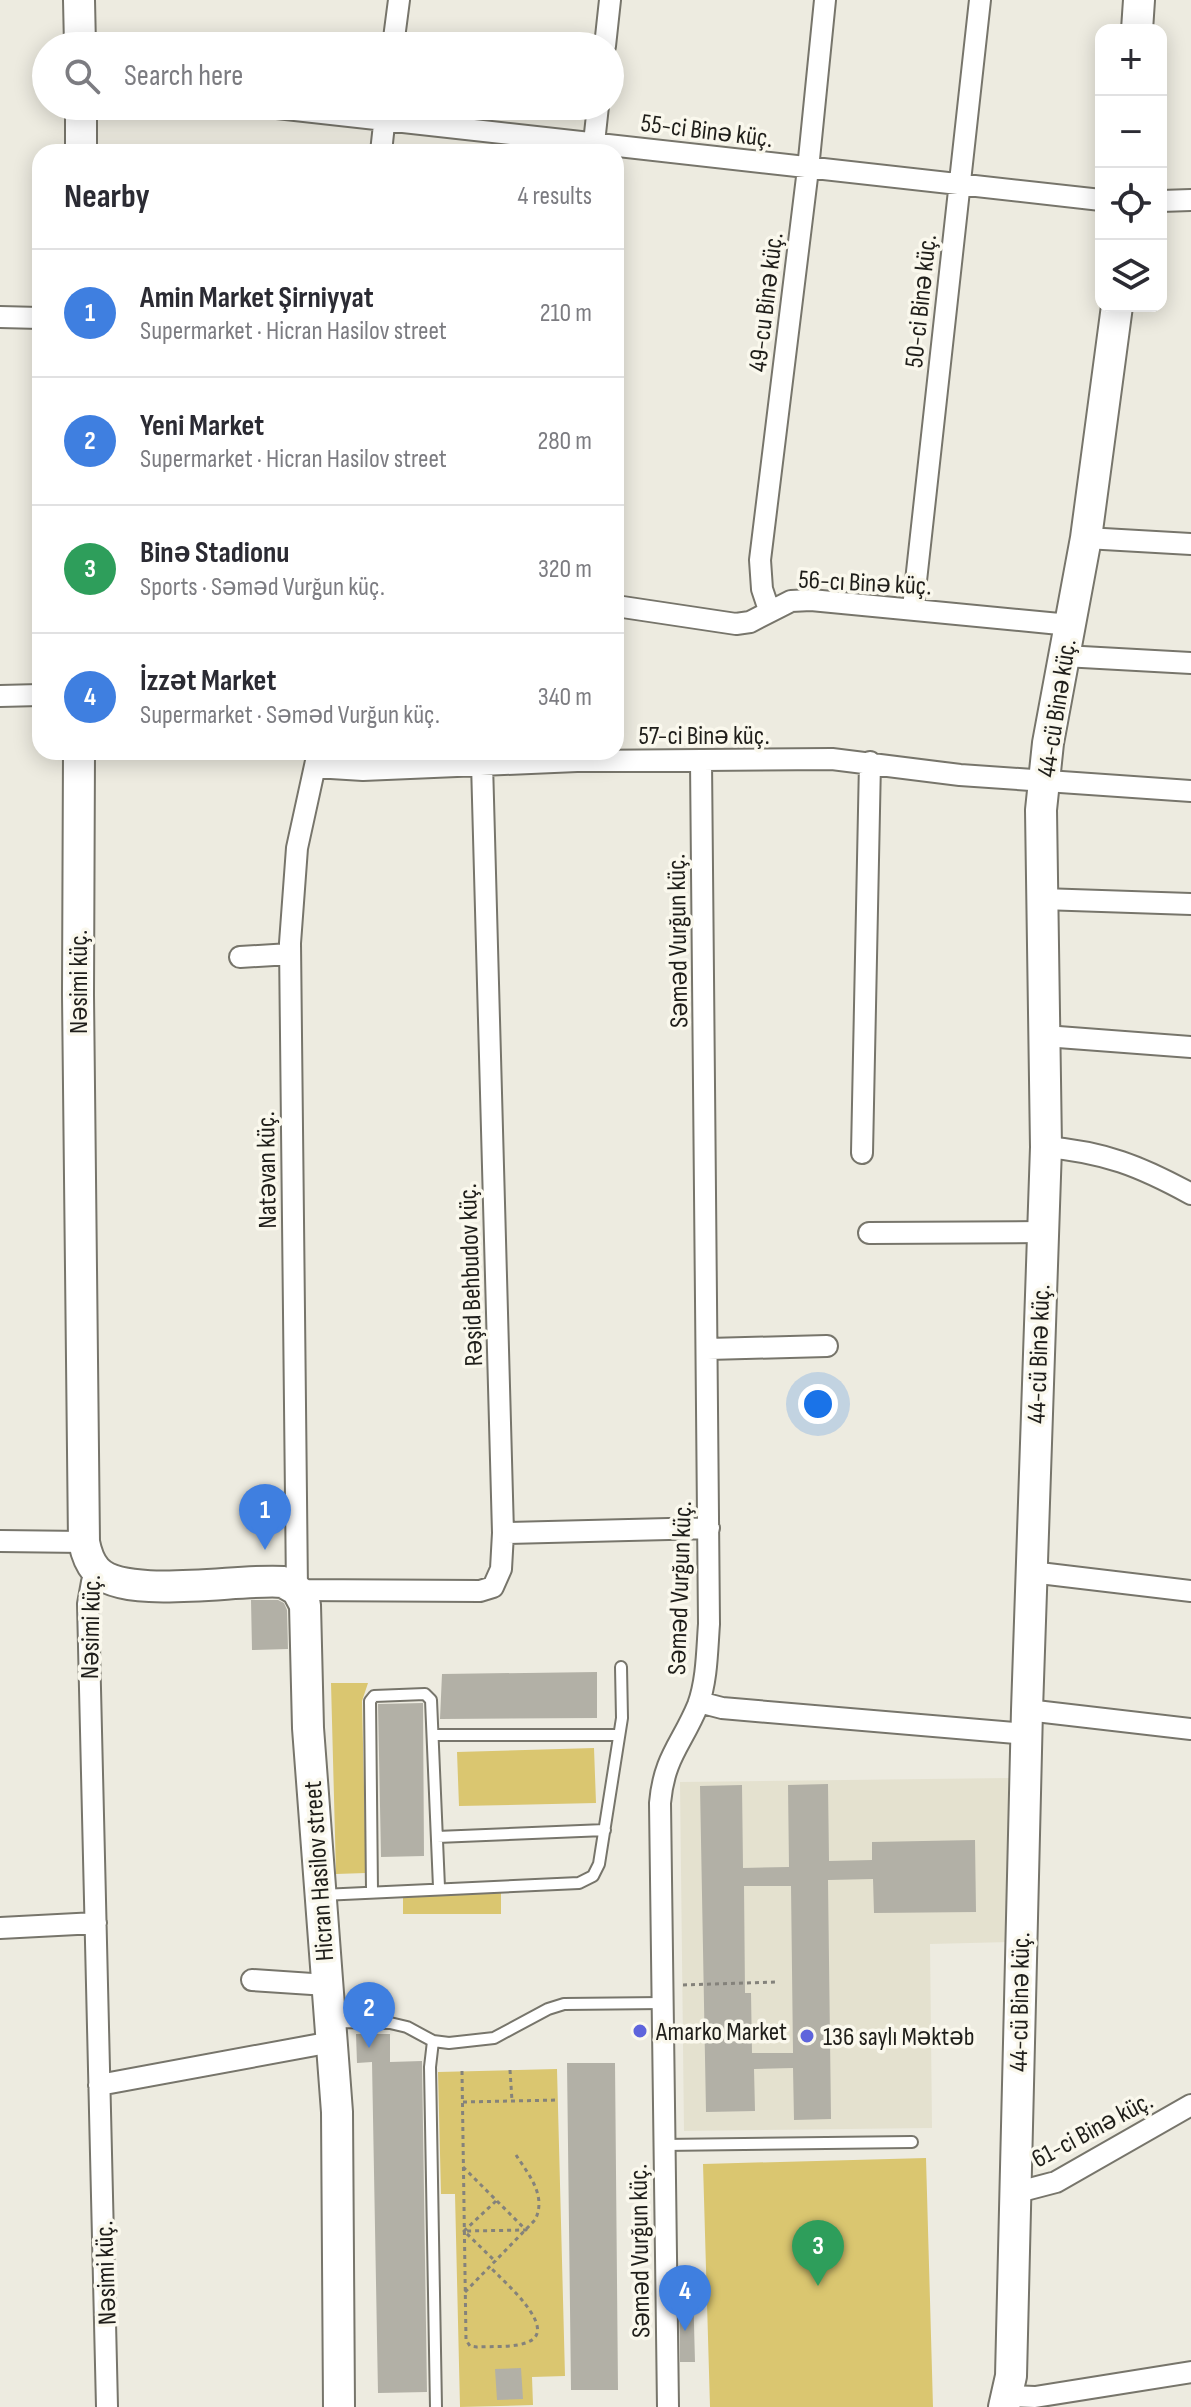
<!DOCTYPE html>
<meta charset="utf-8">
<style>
body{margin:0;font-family:"Sofia Sans Condensed",sans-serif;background:#f7f7f7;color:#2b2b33}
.controls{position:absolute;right:24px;top:24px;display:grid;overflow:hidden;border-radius:16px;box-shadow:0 4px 20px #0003}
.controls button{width:72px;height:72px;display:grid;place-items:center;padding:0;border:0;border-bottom:2px solid #e1e1e2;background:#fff;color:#2b2b33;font:40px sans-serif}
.you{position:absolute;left:818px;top:1404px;width:28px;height:28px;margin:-20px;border:6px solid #fff;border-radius:50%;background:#1a73e8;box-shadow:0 0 0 12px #1a73e833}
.badge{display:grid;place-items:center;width:52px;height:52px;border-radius:50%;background:#111827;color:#fff;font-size:26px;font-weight:700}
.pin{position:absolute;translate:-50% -66px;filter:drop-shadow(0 2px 4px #0008)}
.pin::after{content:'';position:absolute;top:42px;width:28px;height:24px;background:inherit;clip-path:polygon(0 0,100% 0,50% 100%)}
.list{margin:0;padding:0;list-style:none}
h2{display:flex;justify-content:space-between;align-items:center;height:104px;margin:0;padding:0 32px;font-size:34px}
h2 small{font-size:26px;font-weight:400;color:#7c7c81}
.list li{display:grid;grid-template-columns:52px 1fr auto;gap:24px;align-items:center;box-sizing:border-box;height:128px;padding:0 32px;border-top:2px solid #e1e1e2}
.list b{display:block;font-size:30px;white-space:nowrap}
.list p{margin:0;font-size:26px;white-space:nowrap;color:#7c7c81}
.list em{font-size:26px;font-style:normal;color:#7c7c81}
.icon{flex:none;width:44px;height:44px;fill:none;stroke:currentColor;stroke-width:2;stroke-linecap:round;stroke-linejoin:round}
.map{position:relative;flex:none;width:1191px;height:2407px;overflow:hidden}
.search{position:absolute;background:#fff;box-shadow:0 4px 20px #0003;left:32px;top:32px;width:592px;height:88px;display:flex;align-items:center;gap:20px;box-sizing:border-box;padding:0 28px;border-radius:44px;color:#7c7c81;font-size:30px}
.panel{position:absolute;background:#fff;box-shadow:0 4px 20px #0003;left:32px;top:144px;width:592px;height:616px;border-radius:24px}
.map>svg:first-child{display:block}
.built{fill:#e4e1cf}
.green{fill:#dac670}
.building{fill:#b2b0a6;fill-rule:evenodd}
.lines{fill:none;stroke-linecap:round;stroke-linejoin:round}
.lane-casing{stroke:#77756b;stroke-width:14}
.street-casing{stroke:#77756b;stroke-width:24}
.secondary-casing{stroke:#77756b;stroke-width:34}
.path{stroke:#84827b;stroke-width:3;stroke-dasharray:4 4;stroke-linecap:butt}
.lane{stroke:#fff;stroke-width:10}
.street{stroke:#fff;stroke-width:20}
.secondary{stroke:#fff;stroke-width:30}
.poi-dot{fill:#5e64dc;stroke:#faf8ed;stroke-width:3}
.labels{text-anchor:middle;stroke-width:7;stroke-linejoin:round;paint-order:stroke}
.street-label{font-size:26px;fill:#1f1e1a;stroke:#faf8ed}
.poi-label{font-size:26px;fill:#1f1e1a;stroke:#faf8ed;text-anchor:start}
</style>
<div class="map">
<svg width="1191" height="2407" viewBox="0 0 1191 2407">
<rect width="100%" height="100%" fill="#edebe0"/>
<path class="built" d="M1009 1778 1010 1942 930 1944 932 2128 684 2131 680 1782Z"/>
<path class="green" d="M331 1683H368L362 1701 366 1873 336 1874Z
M594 1748 596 1803 459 1806 457 1752Z
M501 1892V1914H403V1895Z
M557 2069 565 2376 532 2377 533 2405 460 2407 455 2194H441L438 2072Z
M926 2158 933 2407H710L703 2164Z"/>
<path class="building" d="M251 1600H278L284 1603 287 1610 288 1649 252 1650Z
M597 1672V1718L440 1719 442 1674Z
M423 1703 424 1856 381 1857 378 1704Z
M828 1784 829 1861 872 1860V1842L975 1840 976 1912 874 1913 873 1879 828 1880 831 2119 794 2120 793 2068 754 2069 755 2111 706 2112 700 1786 742 1785 743 1868 789 1867 788 1785ZM744 1886H791L793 2053H752L751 1993H745Z
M356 2034H390V2062L422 2061 427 2392 378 2393 372 2062 357 2063Z
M567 2063H615L618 2390H571Z
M693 2287 695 2362H680L679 2288Z
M521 2368 523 2399 497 2400 495 2369Z"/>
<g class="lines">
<g class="lane-casing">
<path id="lane" d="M433 1735H619
M437 1837 605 1830
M372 1890 370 1701 374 1696 425 1694 431 1700 439 1887
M322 1895 579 1883 593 1876 599 1864 622 1718 621 1667
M334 2022 390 2023 407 2027 433 2041 449 2043 494 2038 548 2009 564 2004 663 2003
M433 2041 430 2067 436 2407
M663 2145 912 2142"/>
</g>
<g class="street-casing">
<path id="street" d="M393 46 399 0
M605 46 610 0
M259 106 1101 200
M381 152 386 106
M593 152 598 106
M1161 201 1191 200
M0 317 40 318
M1086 538 1191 544
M616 606 736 624 750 622 791 601 811 600 1070 625
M913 608 980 0
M769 610 762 589 760 560 808 169 825 0
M1064 656 1191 663
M0 696 40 695
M318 752 297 848 290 943 297 1590 480 1591 493 1587 501 1569 503 1533 482 763
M315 767 363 770 577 761 832 759 960 775 1191 791
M1042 899 1191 904
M240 957 290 954
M1045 1036 1191 1047
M1046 1147C1104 1152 1140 1166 1191 1194
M862 1153 870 762
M869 1233 1042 1232
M708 1349 827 1346
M503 1533 709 1528
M0 1541 84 1542
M97 1572 92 1582 88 1604 107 2407
M1031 1572 1191 1591
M699 1702 722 1708 1026 1734
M1027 1710 1191 1729
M0 1928 96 1923
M252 1980 327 1985
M99 2085 332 2042
M1014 2193 1056 2182 1191 2105
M1008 2396 1035 2397 1191 2372
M668 2407 660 1803C664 1757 682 1744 698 1705 707 1680 707 1651 709 1624L701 761"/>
</g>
<g class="secondary-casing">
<path id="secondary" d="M79 0 80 46
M1137 30 1139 0
M81 106V152
M79 752 78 995 84 1542C86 1552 89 1562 96 1570 124 1601 241 1578 283 1582L297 1590 305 1605 308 1728 337 2112 339 2407
M1004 2407 1011 2376 1027 1710 1046 1147 1041 810 1048 743 1086 538 1117 306"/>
</g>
<path class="path" d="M683 1985 775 1982
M510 2070 512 2101
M462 2071 466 2340 470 2346 477 2347C493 2346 514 2348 528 2342 560 2329 502 2280 491 2268
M463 2102 558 2100
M463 2167 526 2230 466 2231
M496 2201 464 2231 496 2262
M465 2292 535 2220C547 2196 529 2175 516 2155"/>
<use href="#lane" class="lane"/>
<use href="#street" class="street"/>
<use href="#secondary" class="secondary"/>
</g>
<g class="poi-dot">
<circle cx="640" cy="2031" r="8"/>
<circle cx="807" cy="2036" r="8"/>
</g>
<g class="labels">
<g class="street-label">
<text transform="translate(707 130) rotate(7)" y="9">55-ci Binə küç.</text>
<text transform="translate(920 301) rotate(-84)" y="9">50-ci Binə küç.</text>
<text transform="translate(765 302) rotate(-83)" y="9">49-cu Binə küç.</text>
<text transform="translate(865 582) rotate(3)" y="9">56-cı Binə küç.</text>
<text transform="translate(1056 708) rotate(-81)" y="9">44-cü Binə küç.</text>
<text x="704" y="744">57-ci Binə küç.</text>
<text transform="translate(677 941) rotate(-91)" y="9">Səməd Vurğun küç.</text>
<text transform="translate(78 982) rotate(-90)" y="9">Nəsimi küç.</text>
<text transform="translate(266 1170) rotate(-91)" y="9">Natəvan küç.</text>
<text transform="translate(470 1275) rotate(-92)" y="9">Rəşid Behbudov küç.</text>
<text transform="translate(1038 1354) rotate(-88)" y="9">44-cü Binə küç.</text>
<text transform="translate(679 1588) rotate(-88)" y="9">Səməd Vurğun küç.</text>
<text transform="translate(90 1627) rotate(-89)" y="9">Nəsimi küç.</text>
<text transform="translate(318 1871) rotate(-94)" y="9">Hicran Hasilov street</text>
<text transform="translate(1019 2002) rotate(-89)" y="9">44-cü Binə küç.</text>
<text transform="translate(1092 2129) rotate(-28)" y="9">61-ci Binə küç.</text>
<text transform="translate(639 2251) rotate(-91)" y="9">Səməd Vurğun küç.</text>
<text transform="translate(105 2273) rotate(-92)" y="9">Nəsimi küç.</text>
</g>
<g class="poi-label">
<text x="656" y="2040">Amarko Market</text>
<text x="823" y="2045">136 saylı Məktəb</text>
</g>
</g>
</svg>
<div class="controls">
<button>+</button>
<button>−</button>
<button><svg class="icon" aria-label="locate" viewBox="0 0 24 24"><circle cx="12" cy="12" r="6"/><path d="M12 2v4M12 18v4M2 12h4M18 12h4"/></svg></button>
<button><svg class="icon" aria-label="layers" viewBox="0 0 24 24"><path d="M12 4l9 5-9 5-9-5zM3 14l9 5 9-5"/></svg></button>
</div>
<div class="you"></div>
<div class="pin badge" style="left:265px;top:1550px;background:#3f7fe0">1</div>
<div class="pin badge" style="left:369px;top:2048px;background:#3f7fe0">2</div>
<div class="pin badge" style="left:818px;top:2286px;background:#2e9e5b">3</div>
<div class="pin badge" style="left:685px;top:2331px;background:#3f7fe0">4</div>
<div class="search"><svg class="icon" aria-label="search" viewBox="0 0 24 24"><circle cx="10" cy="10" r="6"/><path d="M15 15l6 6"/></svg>Search here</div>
<section class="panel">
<h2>Nearby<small>4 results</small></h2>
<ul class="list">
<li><span class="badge" style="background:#3f7fe0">1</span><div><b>Amin Market Şirniyyat</b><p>Supermarket · Hicran Hasilov street</p></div><em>210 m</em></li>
<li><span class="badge" style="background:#3f7fe0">2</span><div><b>Yeni Market</b><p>Supermarket · Hicran Hasilov street</p></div><em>280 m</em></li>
<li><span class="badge" style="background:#2e9e5b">3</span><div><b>Binə Stadionu</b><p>Sports · Səməd Vurğun küç.</p></div><em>320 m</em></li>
<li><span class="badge" style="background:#3f7fe0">4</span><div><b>İzzət Market</b><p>Supermarket · Səməd Vurğun küç.</p></div><em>340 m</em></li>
</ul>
</section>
</div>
